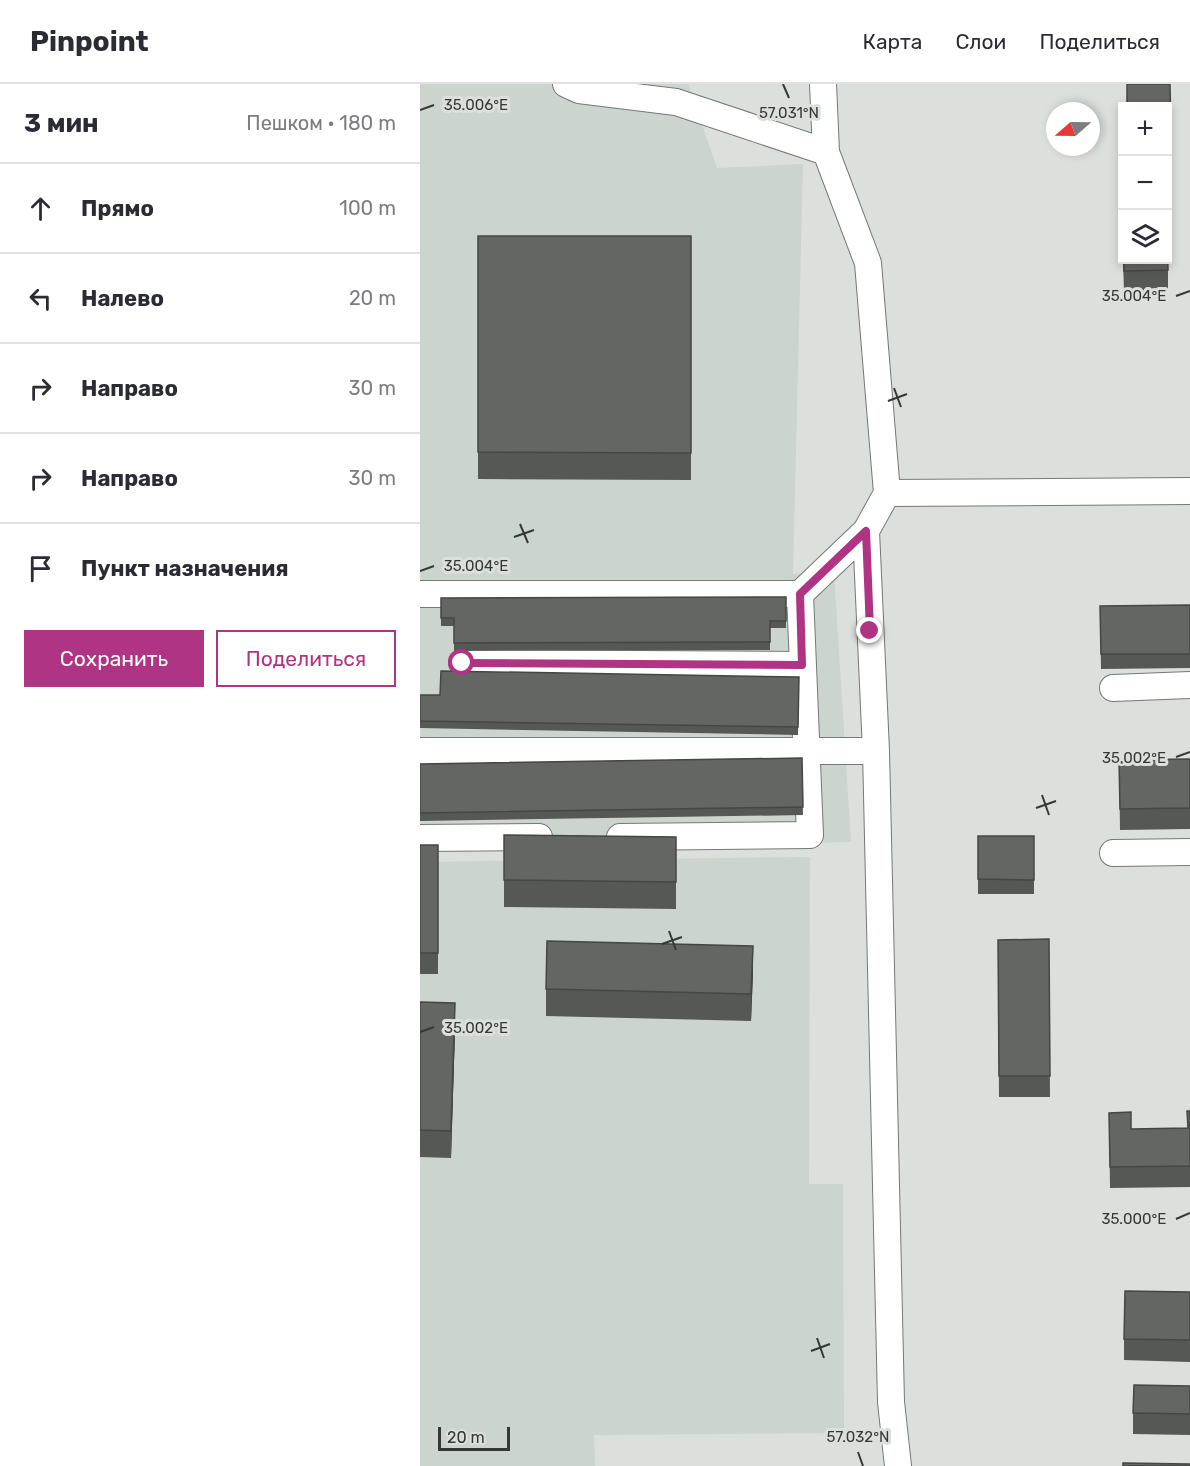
<!DOCTYPE html>
<html lang="ru">
<meta charset="utf-8">
<style>
body{margin:0;font-family:Rubik,sans-serif;background:#f7f7f7;color:#2b2b33}
.controls{position:absolute;right:18px;top:18px;display:grid;overflow:hidden;border-radius:0px;box-shadow:0 3px 9px #0003}
.controls button{width:54px;height:54px;display:grid;place-items:center;padding:0;border:0;border-bottom:2px solid #e1e1e2;background:#fff;color:#2b2b33;font:30px sans-serif}
.compass{position:absolute;left:626px;top:18px;width:54px;height:54px;border-radius:50%;background:#fff;box-shadow:0 3px 9px #0003;rotate:250deg}
.scale{position:absolute;left:18px;bottom:15px;width:72px;box-sizing:border-box;padding-left:6px;border:3px solid #363836;border-top:0;font-size:16px;line-height:21px;white-space:nowrap;color:#363836;-webkit-text-stroke:4px #dce0dd;paint-order:stroke}
.stop{position:absolute;width:18px;height:18px;margin:-14px;border:4px solid #b03484;border-radius:50%;background:#fff}
.stop.end{background:#b03484;border-color:#fff;box-shadow:0 2px 6px #0008}
.list{margin:0;padding:0;list-style:none}
h2{display:flex;justify-content:space-between;align-items:center;height:78px;margin:0;padding:0 24px;font-size:26px}
h2 small{font-size:20px;font-weight:400;color:#7c7c81}
.list li{display:grid;grid-template-columns:39px 1fr auto;gap:18px;align-items:center;box-sizing:border-box;height:90px;padding:0 24px;border-top:2px solid #e1e1e2}
.list b{display:block;font-size:22px;white-space:nowrap}
.list em{font-size:20px;font-style:normal;color:#7c7c81}
.actions{display:flex;gap:12px;padding:18px 24px}
.actions a{flex:1;padding:14px 0;border:2px solid #b03484;border-radius:0px;text-align:center;font-size:21px;color:#b03484}
.actions .main{background:#b03484;color:#fff}
.icon{flex:none;width:33px;height:33px;fill:none;stroke:currentColor;stroke-width:2;stroke-linecap:round;stroke-linejoin:round}
.map{position:relative;flex:none;width:770px;height:1382px;overflow:hidden}
header{display:flex;align-items:center;gap:36px;box-sizing:border-box;height:84px;padding:0 30px;background:#fff;border-bottom:2px solid #e1e1e2}
header strong{font-size:28px}
nav{display:flex;gap:33px;margin-inline-start:auto;font-size:21px}
main{display:flex}
aside{flex:1;background:#fff}
.map>svg:first-child{display:block}
.built{fill:#cbd4cd}
.lines{fill:none;stroke-linecap:round;stroke-linejoin:round}
.minor-casing{stroke:#767977;stroke-width:28}
.minor{stroke:#fff;stroke-width:26}
.wall{fill:#555855}
.shaded-wall{fill:#454745}
.building{fill:#636663;stroke:#454745;stroke-width:1.5}
.route{stroke:#b03484;stroke-width:8}
.ticks{fill:none;stroke:#363836;stroke-width:2}
.ticks-label{font-size:15px;text-anchor:middle;fill:#363836;stroke:#dce0dd;stroke-width:6;stroke-linejoin:round;paint-order:stroke}
</style>
<header>
<strong>Pinpoint</strong>
<nav><a>Карта</a><a>Слои</a><a>Поделиться</a></nav>
</header>
<main>
<aside>
<h2>3 мин<small>Пешком · 180 m</small></h2>
<ul class="list">
<li><svg class="icon" aria-label="ahead" viewBox="0 0 24 24"><path d="M12 20V5M6 11l6-6 6 6"/></svg><div><b>Прямо</b></div><em>100 m</em></li>
<li><svg class="icon" aria-label="left" viewBox="0 0 24 24"><path d="M17 20v-9H6M10 6l-5 5 5 5"/></svg><div><b>Налево</b></div><em>20 m</em></li>
<li><svg class="icon" aria-label="right" viewBox="0 0 24 24"><path d="M7 20v-9h11M14 6l5 5-5 5"/></svg><div><b>Направо</b></div><em>30 m</em></li>
<li><svg class="icon" aria-label="right" viewBox="0 0 24 24"><path d="M7 20v-9h11M14 6l5 5-5 5"/></svg><div><b>Направо</b></div><em>30 m</em></li>
<li><svg class="icon" aria-label="arrive" viewBox="0 0 24 24"><path d="M6 21V4h12l-3 4 3 4H6"/></svg><div><b>Пункт назначения</b></div></li>
</ul>
<div class="actions"><a class="main">Сохранить</a><a>Поделиться</a></div>
</aside>
<div class="map">
<svg width="770" height="1382" viewBox="0 0 770 1382">
<rect width="100%" height="100%" fill="#dce0dd"/>
<path class="built" d="M0 0H268L297 84 383 80 373 490 414 488 431 758 0 768Z
M390 773 389 1100H423L424 1349 174 1351 175 1382H0V778Z"/>
<g class="lines">
<g class="minor-casing">
<path id="minor" d="M146 0 159 6 256 18 406 68
M403 0 406 68 448 179 467 409 770 407
M467 409 446 447 456 667 471 1318 478 1382
M0 510H380L446 447
M42 579 383 581
M693 604 770 601
M0 667H456
M200 753 390 751 380 510
M0 754 119 753
M693 769 770 768"/>
</g>
<use href="#minor" class="minor"/>
</g>
<path class="wall" d="M747 22 751 50V71H747Z
M58 152H271V396L58 395Z
M703 176 748 186V207L704 208Z
M366 513V544H350V566L34 567V542H21V514Z
M770 521V584L681 585 680 522Z
M379 593 378 651 0 644V611H20Z
M382 674 383 731 0 737V680Z
M770 675V745L700 746 699 676Z
M84 751 256 753V825L84 823Z
M558 752H614V810H558Z
M0 761H18V890H0Z
M629 855 630 1013H579L578 856Z
M333 889 331 937 126 932V905Z
M0 918 35 946 31 1074 0 1073Z
M770 1027V1103L690 1104 689 1029 711 1045 767 1044Z
M770 1208V1278L704 1276V1255Z
M770 1302V1351L713 1350V1329Z"/>
<path class="shaded-wall" d="M333 862V889L331 937V910Z
M35 919V946L31 1074V1047Z"/>
<path class="building" d="M707 0H750L751 50H747V22H707Z
M747 117 748 186 704 187V176H747Z
M58 152H271V369L58 368Z
M366 513V537H350V558L34 559V534H21V514Z
M770 521V570H681L680 522Z
M21 587 379 593 378 643 0 637V611H20Z
M382 674 383 723 0 729V680Z
M770 675V724L700 725 699 676Z
M84 751 256 753V798L84 796Z
M558 752H614V796L558 795Z
M0 761H18V869H0Z
M629 855 630 992H579L578 856Z
M127 857 333 862 331 910 126 905Z
M0 918 35 919 31 1047 0 1046Z
M767 1027H770V1082L690 1083 689 1029 711 1028V1045L768 1044Z
M705 1207 770 1208V1256L704 1255Z
M714 1301 770 1302V1330L713 1329Z
M703 1379 770 1380V1382H703Z"/>
<g class="lines">
<path class="route" d="M42 579 382 581 380 510 446 447 450 547"/>
</g>
<path class="ticks" d="M363 0 369 14M0 26 14 21M756 212 770 207M474 304 481 323M468 317 487 310M100 440 108 459M94 453 114 446M0 487 14 482M756 673 770 668M622 711 629 731M616 724 636 717M249 847 256 866M242 860 262 853M0 948 14 943M756 1135 770 1129M397 1254 404 1274M391 1267 410 1260M438 1368 443 1382"/>
<g class="ticks-label">
<text x="56" y="26">35.006°E</text>
<text x="369" y="34">57.031°N</text>
<text x="714" y="217">35.004°E</text>
<text x="56" y="487">35.004°E</text>
<text x="714" y="679">35.002°E</text>
<text x="56" y="949">35.002°E</text>
<text x="714" y="1140">35.000°E</text>
<text x="438" y="1358">57.032°N</text>
</g>
</svg>
<div class="controls">
<button>+</button>
<button>−</button>
<button><svg class="icon" aria-label="layers" viewBox="0 0 24 24"><path d="M12 4l9 5-9 5-9-5zM3 14l9 5 9-5"/></svg></button>
</div>
<svg class="compass" viewBox="-18 -18 36 36"><path d="M0-13l5 13h-10z" fill="#e53935"/><path d="M0 13l5-13h-10z" fill="#7c7c81"/></svg>
<div class="scale">20 m</div>
<div class="stop" style="left:42px;top:579px"></div>
<div class="stop end" style="left:450px;top:547px"></div>
</div>
</main>
